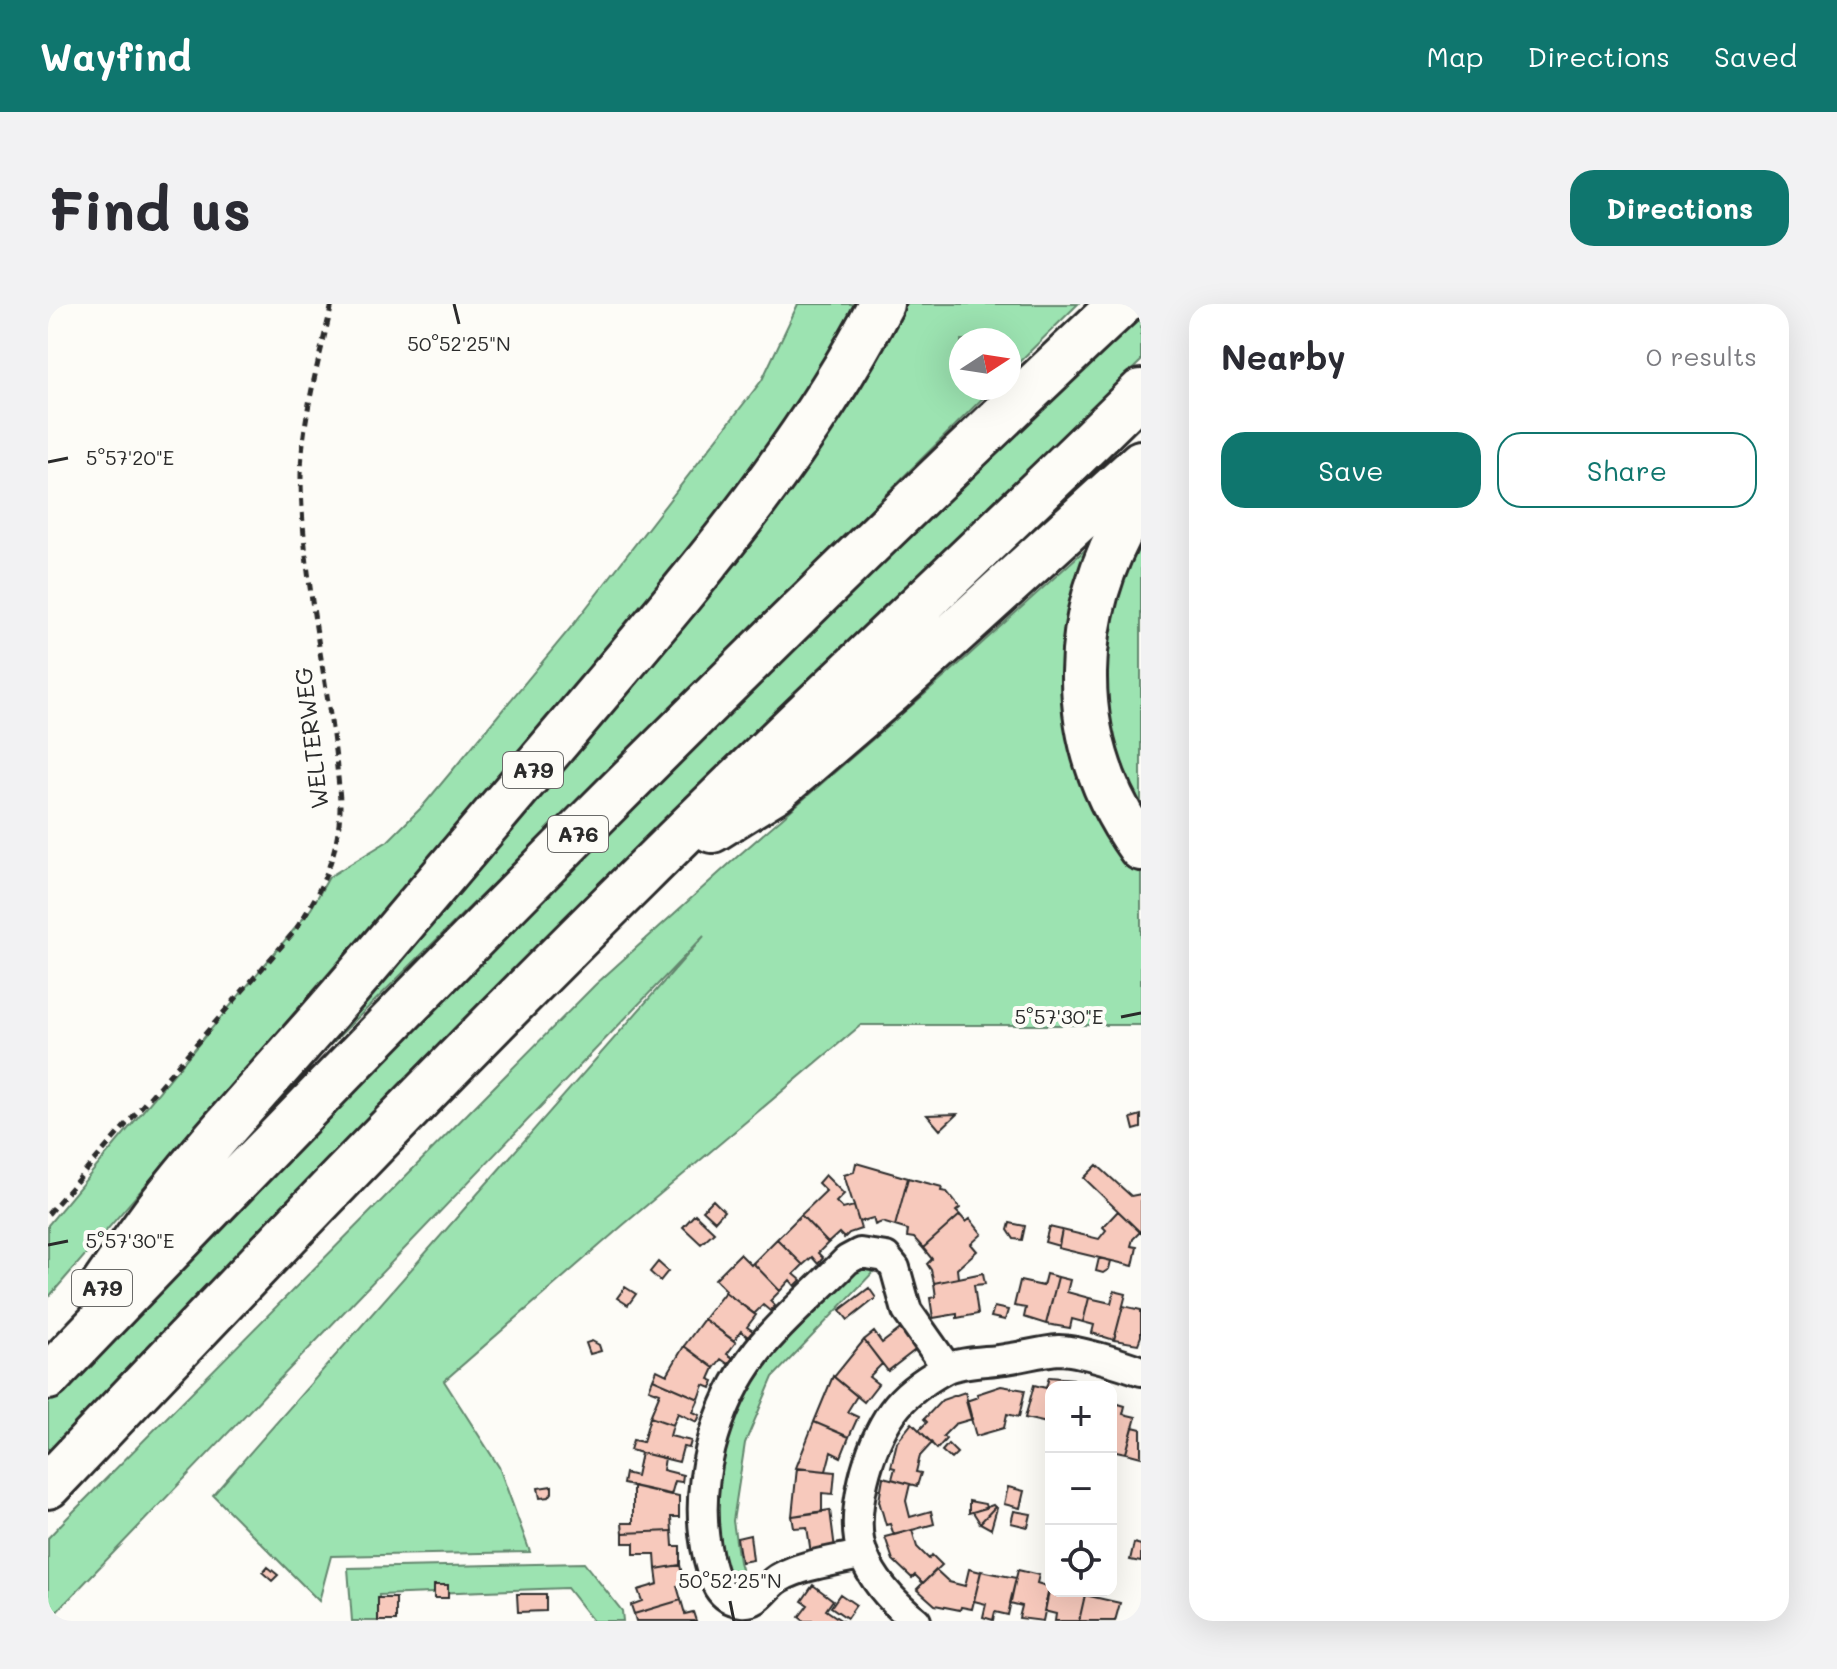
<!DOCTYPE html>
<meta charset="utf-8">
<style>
body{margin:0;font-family:Mali,sans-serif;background:#f2f2f3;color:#2b2b33}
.controls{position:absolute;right:24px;bottom:24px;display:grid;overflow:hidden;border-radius:16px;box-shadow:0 8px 32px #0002}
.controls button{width:72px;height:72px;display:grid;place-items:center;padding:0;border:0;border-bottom:2px solid #e1e1e2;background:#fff;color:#2b2b33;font:40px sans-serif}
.compass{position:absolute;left:901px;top:24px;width:72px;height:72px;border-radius:50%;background:#fff;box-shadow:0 8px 32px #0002;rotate:78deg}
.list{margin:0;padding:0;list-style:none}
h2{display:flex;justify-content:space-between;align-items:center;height:104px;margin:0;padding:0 32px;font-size:34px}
h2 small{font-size:26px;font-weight:400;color:#7c7c81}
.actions{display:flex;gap:16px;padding:24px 32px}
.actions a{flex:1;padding:18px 0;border:2px solid #0f766e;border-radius:24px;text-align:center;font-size:28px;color:#0f766e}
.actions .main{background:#0f766e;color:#fff}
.icon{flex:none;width:44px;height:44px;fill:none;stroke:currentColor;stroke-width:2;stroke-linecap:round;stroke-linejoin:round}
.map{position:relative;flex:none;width:1093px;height:1317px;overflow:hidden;border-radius:24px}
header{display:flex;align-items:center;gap:48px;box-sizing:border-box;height:112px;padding:0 40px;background:#0f766e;color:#fff}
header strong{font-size:38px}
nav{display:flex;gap:44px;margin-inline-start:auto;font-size:28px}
.intro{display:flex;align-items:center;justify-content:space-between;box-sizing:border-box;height:192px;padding:0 48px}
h1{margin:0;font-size:56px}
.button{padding:20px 36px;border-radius:24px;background:#0f766e;color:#fff;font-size:28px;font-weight:700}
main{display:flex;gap:48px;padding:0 48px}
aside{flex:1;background:#fff;border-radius:24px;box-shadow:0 8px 32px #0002}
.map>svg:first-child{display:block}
.green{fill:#9ce3b1;stroke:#64876e;stroke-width:2}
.building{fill:#f7c9bc;stroke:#2b2b2b;stroke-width:2}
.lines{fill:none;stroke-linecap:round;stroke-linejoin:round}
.street-casing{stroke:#2b2b2b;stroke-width:34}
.highway-casing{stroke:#2b2b2b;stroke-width:50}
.path{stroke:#2b2b2b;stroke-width:5;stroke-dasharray:8 6;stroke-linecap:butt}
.street{stroke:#fdfcf7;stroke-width:28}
.highway{stroke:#fdfcf7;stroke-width:44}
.ticks{fill:none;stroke:#2b2b2b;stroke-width:3}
.labels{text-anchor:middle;stroke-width:8;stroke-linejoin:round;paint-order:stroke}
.shield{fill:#fdfcf7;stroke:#6a6a68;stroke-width:2}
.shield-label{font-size:22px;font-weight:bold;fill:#2b2b2b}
.street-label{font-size:24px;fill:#2b2b2b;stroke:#fdfcf7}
.ticks-label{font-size:20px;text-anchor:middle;fill:#2b2b2b;stroke:#fdfcf7;stroke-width:8;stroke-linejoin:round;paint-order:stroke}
</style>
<header>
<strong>Wayfind</strong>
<nav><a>Map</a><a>Directions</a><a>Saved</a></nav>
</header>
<div class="intro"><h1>Find us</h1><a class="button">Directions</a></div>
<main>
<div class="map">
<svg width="1093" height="1317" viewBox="0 0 1093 1317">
<rect width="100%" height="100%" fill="#fdfcf7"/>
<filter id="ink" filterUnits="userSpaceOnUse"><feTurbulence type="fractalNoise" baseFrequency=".0125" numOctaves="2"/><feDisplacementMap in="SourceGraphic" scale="16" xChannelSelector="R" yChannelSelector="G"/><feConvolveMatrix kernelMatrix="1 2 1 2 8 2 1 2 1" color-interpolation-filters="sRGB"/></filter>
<g filter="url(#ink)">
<path class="green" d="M750 0H812L714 158 615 282 0 994V921L263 605 281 573 340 537 374 503 525 321 714 76Z
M844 0H1030L961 68V36H913V84H945L261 762 202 818Z
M1093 7V57L919 225 0 1162V1094L357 723Z
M1093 195V721H813L574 922 396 1077 451 1163 482 1248 283 1252 271 1297 165 1191 656 632 0 1317V1234L20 1213 547 681 690 552 900 370Z
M811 959 831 962 725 1073 697 1139 685 1217 691 1258 699 1284 682 1282 675 1274 664 1181 677 1129 702 1077Z
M536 1259 574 1307 575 1317H545L519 1284 331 1291V1317H304L300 1264Z"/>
<path class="building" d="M909 810 892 826 879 811Z
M1093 811V824L1086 826 1083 814Z
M808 859 860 874 847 922 834 918 827 921 825 914 811 918 796 871 806 868Z
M1049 861 1083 892 1093 890V929L1036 874Z
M777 871 796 890 788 898 795 905 806 902 813 925 801 929 796 934 791 929 780 939 753 911 778 887 770 879Z
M860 874 894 883 893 887 899 888 912 904 908 907 912 911 875 944 866 934 859 933 860 926 847 922Z
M665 896 676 907 667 917 655 906Z
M1070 907 1092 928 1085 935 1083 942 1089 943 1085 962 1010 944 1014 926 1051 935 1058 926 1055 923Z
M647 910 666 928 653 940 635 923Z
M753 911 780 939 770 949 775 954 770 960 764 953 755 961 729 935Z
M912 911 918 918 922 915 934 930 923 940 929 947 909 965 910 974 886 979 883 966 879 960 884 955 875 944Z
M962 919 977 922 974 936 966 935 960 926Z
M1001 923 1014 926 1011 942 997 938Z
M729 935 755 961 746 970 753 976 747 982 742 976 732 987 705 959Z
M692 950 703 961 705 959 732 987 722 997 727 1002 722 1007 715 1001 706 1010 677 988 678 986 667 975Z
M1051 954 1063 957 1061 965 1055 969 1048 967Z
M610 958 620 967 612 977 602 968Z
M935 969 937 980 926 981 930 1010 909 1014V1010L885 1014 882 994 888 993 886 979Z
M998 970 1010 973 998 1020 976 1013 978 1004 966 1002 972 977 995 982Z
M1010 973 1022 976 1019 988 1041 994 1035 1018 1024 1015 1022 1024 998 1020Z
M577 983 588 990 580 1001 569 994Z
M821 984 828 994 800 1016 792 1006Z
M1066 987 1078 990 1066 1036 1044 1029 1046 1021 1035 1018 1041 994 1063 999Z
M677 988 708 1011 699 1023 705 1027 700 1033 693 1027 686 1037 656 1015Z
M1075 1002 1093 1006V1032L1090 1040 1066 1036Z
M946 1003 960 1006 957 1016 943 1013Z
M656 1015 688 1038 679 1050 685 1054 680 1060 673 1055 666 1064 636 1042Z
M855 1023 871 1043 840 1067 816 1036 826 1028 834 1039Z
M816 1036 834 1060 821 1073 830 1080 816 1098 786 1073Z
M544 1037 551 1041 553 1047 542 1050 538 1039Z
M636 1042 666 1064 661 1075 666 1077 663 1084 656 1081 651 1095 605 1075 609 1066 619 1071Z
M785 1072 809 1092 799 1108 810 1113 801 1133 766 1118Z
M1001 1073 1025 1075 1023 1083H1003V1112L1001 1111 999 1119 977 1114 986 1081 998 1084Z
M605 1075 651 1095 645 1108 652 1111 649 1118 630 1109 625 1121 602 1113 612 1089 601 1085Z
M953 1082 977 1086 971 1113 959 1110 956 1124 928 1132 918 1097 930 1093 929 1090Z
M917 1088 924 1115 907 1120 895 1132 898 1135 889 1145 871 1126 879 1118 876 1115 894 1096Z
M1067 1099 1077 1102 1075 1110 1088 1113 1078 1149 1063 1146V1114Z
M602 1113 625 1121 622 1132 643 1137 641 1144 635 1143 631 1158 582 1146 585 1136 595 1138Z
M766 1118 801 1133 793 1153 783 1148 778 1167 748 1164Z
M864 1119 884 1139 872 1152 868 1168 873 1169 869 1182 844 1175 847 1164 843 1163 849 1138Z
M1085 1123 1093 1125V1153L1078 1149Z
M900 1140 909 1149 903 1155 894 1147Z
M593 1149 617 1154 615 1166 635 1171 634 1178 627 1177 623 1191 575 1180 577 1169 588 1172Z
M749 1164 787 1168 785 1190 774 1189V1208L744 1212Z
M835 1173 862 1180 858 1197 862 1213 883 1207 886 1220 846 1231 842 1220 838 1221 831 1197Z
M504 1182V1189L501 1193 492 1194 490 1184Z
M585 1182 631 1192V1213H623L624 1227 575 1229 574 1219H585Z
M960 1183 976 1187 972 1204 956 1200Z
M921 1197 937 1200 938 1204 921 1209Z
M945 1201 947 1203 932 1219 925 1208Z
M947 1203 949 1204 943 1225 932 1219Z
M782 1206 787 1245 763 1249 759 1223 746 1224 744 1212Z
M966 1207 983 1210 980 1223 963 1219Z
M864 1226 869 1243 881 1255 884 1251 894 1261 875 1279 867 1271 864 1274 845 1256 837 1233Z
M624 1227 625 1242H632V1261L608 1265 607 1250H586V1239H575V1229Z
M702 1231 705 1256 693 1258 689 1234Z
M1086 1239 1093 1241V1258L1082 1256Z
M632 1261 636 1280 629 1282 633 1296 586 1310 583 1301 594 1297 590 1286 610 1280 608 1265Z
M220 1263 230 1271 224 1277 215 1269Z
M921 1265 933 1268 924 1305 913 1303 912 1306 887 1301 869 1285 888 1266 901 1278 917 1282Z
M970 1266 991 1271 989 1279 1002 1283 995 1317 971 1314 974 1302 962 1299Z
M933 1267 968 1274 960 1311 947 1308 945 1316 935 1313 938 1300 926 1297Z
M1003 1276V1287H1024L1037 1291 1031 1317H1007L1008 1310 996 1307Z
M386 1281H400V1294H386Z
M765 1281 785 1296 778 1306 794 1317H756L751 1313 760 1301 754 1297Z
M469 1290H498V1307L470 1308Z
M792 1290 808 1301 799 1314 783 1303Z
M1037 1291 1072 1299 1067 1317H1031Z
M330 1294H348V1317H330Z
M633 1296 637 1310 645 1308 648 1317H588L586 1310Z"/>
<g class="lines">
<g class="street-casing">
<path id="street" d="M815 1250C789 1257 756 1260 733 1273 718 1280 713 1300 694 1298 669 1295 665 1273 660 1253 644 1183 666 1103 710 1046 735 1015 771 985 799 956L812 949 838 953 847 964 859 1007 899 1064
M868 1317C847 1300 825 1277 815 1251 800 1212 821 1139 845 1107 857 1090 879 1075 897 1065 914 1057 938 1058 957 1055 974 1053 993 1047 1011 1046 1029 1046 1075 1060 1093 1067"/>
</g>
<g class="highway-casing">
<path id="highway" d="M1093 192C1020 303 1014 435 1093 544
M664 526 728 486 844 386 1093 159
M51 988C69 962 87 936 106 910 166 831 236 759 300 684 384 586 467 487 550 389 653 267 759 143 833 0
M0 1073C349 708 704 346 1073 0
M0 1182C194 977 389 772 590 574 755 409 927 252 1093 88"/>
</g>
<path class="path" d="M0 910 245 629C274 588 293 546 292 496 284 388 254 282 253 174 253 116 271 57 284 0"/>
<use href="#street" class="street"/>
<use href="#highway" class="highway"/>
</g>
</g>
<path class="ticks" d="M406 0 411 20M0 158 20 154M1073 713 1093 709M0 941 20 937M682 1297 686 1317"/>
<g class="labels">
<g class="shield">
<rect x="455" y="448" width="60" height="36" rx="6"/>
<rect x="500" y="512" width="60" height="36" rx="6"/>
<rect x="24" y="966" width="60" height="36" rx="6"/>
</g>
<g class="shield-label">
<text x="485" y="474">A79</text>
<text x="530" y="538">A76</text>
<text x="54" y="992">A79</text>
</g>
<g class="street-label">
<text transform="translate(264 434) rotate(-97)" y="8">WELTERWEG</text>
</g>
</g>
<g class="ticks-label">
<text x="411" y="47">50°52'25"N</text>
<text x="82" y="161">5°57'20"E</text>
<text x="1011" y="720">5°57'30"E</text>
<text x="82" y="944">5°57'30"E</text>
<text x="682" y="1284">50°52'25"N</text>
</g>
</svg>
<div class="controls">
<button>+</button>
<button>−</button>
<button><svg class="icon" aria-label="locate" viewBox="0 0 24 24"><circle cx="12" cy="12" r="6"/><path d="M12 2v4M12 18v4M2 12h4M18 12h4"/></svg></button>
</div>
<svg class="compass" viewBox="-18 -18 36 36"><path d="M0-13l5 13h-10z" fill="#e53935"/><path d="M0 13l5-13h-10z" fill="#7c7c81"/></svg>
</div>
<aside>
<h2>Nearby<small>0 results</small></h2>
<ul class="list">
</ul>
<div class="actions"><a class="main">Save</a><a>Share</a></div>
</aside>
</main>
